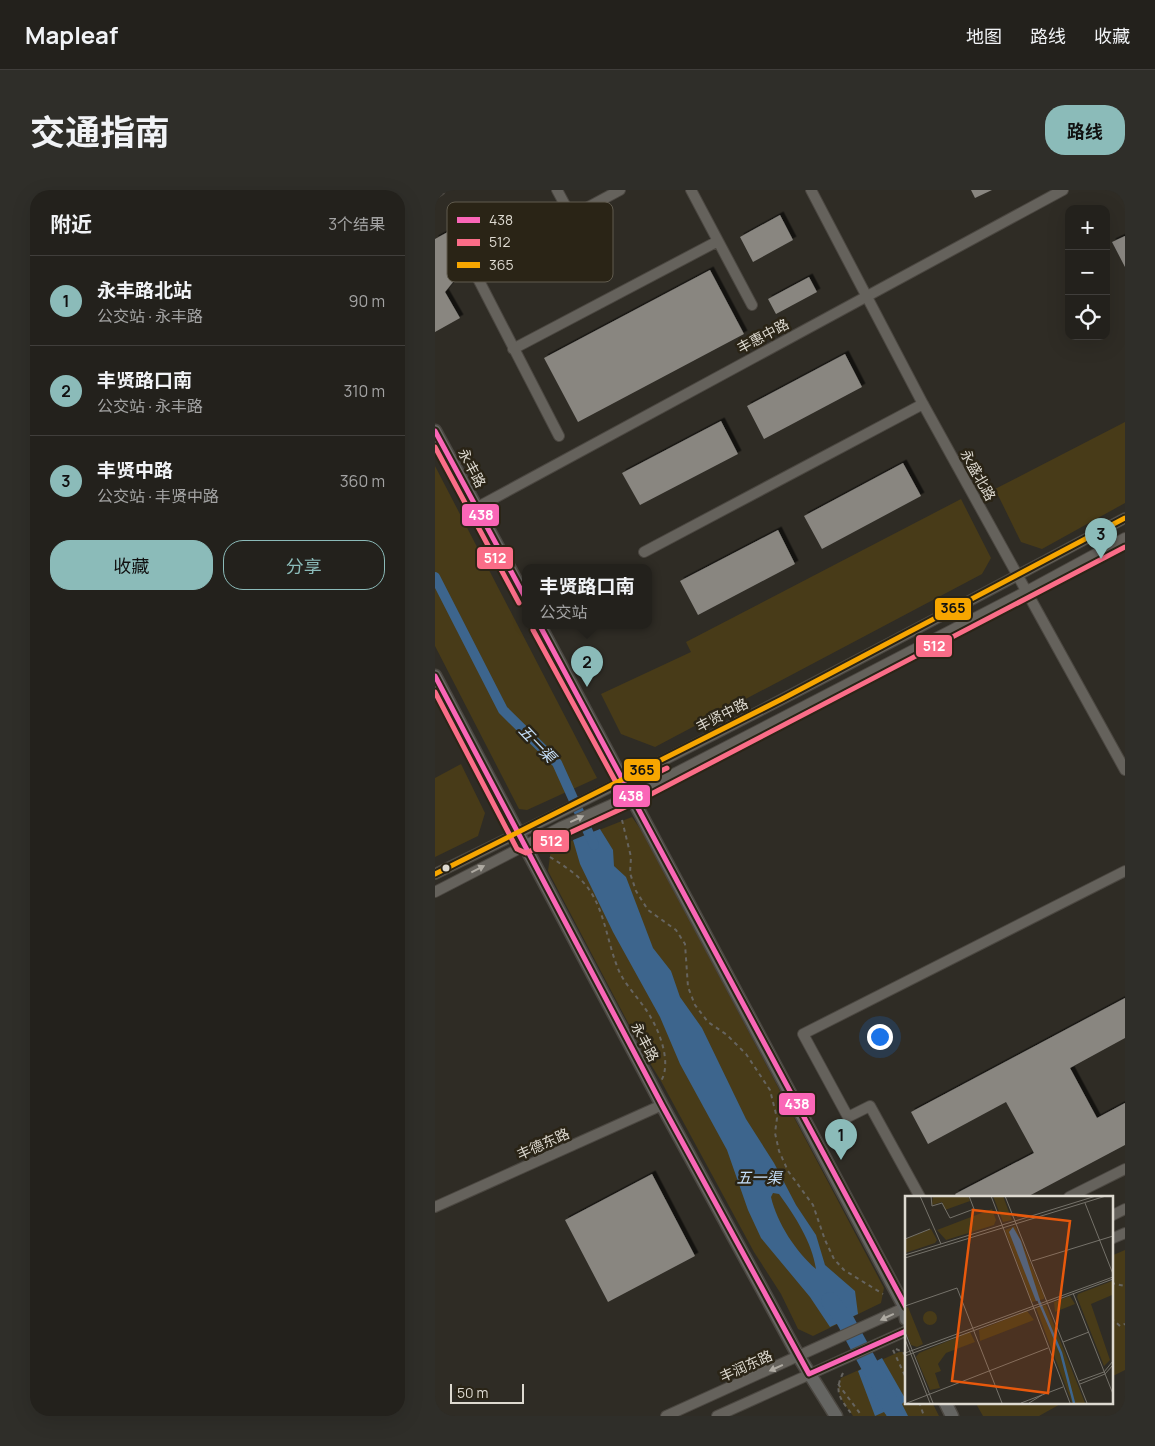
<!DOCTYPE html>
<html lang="zh">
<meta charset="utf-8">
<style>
body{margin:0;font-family:Manrope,"Noto Sans SC",sans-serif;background:#2f2e29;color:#f1f3f6}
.controls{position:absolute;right:15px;top:15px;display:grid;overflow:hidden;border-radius:10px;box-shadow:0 5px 20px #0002}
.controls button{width:45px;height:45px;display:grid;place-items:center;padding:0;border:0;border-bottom:1px solid #403e3b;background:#23211c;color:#f1f3f6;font:25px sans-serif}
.scale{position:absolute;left:15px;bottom:12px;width:74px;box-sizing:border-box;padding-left:5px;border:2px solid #dedad1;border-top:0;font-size:14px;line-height:18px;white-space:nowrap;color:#dedad1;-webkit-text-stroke:4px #2a2416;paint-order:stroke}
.you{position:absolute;left:444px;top:846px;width:18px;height:18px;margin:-12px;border:4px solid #fff;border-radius:50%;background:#1a73e8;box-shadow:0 0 0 8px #1a73e833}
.badge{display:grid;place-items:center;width:32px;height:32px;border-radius:50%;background:#8bbbb9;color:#111;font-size:16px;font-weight:700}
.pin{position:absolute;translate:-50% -41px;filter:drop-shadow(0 1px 2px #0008)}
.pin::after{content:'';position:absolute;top:26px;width:18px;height:15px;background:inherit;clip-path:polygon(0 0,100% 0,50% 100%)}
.popup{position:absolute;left:87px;top:374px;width:130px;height:65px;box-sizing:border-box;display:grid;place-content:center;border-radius:10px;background:#23211c;filter:drop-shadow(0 1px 4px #0005);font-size:16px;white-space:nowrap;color:#a3a3a3}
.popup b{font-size:19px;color:#f1f3f6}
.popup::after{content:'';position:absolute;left:50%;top:100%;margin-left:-10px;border:10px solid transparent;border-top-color:#23211c}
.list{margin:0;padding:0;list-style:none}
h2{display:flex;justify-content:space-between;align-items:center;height:65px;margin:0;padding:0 20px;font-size:21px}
h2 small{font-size:16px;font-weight:400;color:#a3a3a3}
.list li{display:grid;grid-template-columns:32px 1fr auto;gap:15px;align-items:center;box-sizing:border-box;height:90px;padding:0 20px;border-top:1px solid #403e3b}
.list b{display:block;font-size:19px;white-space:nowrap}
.list p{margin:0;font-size:16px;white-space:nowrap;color:#a3a3a3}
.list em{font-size:16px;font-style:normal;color:#a3a3a3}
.actions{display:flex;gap:10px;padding:15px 20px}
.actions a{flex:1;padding:11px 0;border:1px solid #8bbbb9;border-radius:20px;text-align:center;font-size:18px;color:#8bbbb9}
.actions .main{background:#8bbbb9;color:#111}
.icon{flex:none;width:28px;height:28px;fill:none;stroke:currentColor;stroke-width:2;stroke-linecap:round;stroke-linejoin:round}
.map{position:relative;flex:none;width:690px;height:1226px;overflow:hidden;border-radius:20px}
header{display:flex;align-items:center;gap:30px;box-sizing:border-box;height:70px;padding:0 25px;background:#23211c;border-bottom:1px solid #403e3b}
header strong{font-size:24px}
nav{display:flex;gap:28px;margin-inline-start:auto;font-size:18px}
.intro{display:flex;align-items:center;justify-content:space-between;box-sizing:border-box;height:120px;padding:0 30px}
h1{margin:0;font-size:35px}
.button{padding:12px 22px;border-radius:20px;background:#8bbbb9;color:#111;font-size:18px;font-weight:700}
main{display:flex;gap:30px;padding:0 30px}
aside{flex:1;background:#23211c;border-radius:20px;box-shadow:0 5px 20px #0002}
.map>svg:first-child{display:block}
.green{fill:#483b18}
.water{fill:#3d658d;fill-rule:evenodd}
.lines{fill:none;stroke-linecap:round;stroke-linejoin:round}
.canal{stroke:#3d658d;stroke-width:10}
.river{stroke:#3d658d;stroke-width:18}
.building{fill:#898680;filter:url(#shadow)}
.minor-casing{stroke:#4b4741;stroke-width:12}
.major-casing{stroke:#4b4741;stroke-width:15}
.path{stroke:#66645f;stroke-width:2;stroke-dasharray:4 4;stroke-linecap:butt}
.minor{stroke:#65625c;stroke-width:10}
.major{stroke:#656562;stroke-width:12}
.bus-1-casing{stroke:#2a2416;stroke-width:9}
.bus-2-casing{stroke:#2a2416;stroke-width:9}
.bus-3-casing{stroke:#2a2416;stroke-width:9}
.bus-1{stroke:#fa66b7;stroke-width:5}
.bus-2{stroke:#fb6d88;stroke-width:5}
.bus-3{stroke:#f7a600;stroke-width:5}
.oneway{fill:#aeaaa2}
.bus-dot{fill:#dedad1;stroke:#2a2416;stroke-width:2}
.labels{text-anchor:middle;stroke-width:5;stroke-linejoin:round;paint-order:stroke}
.street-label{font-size:14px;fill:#dedad1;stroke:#2a2416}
.water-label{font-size:15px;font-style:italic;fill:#c6e0fb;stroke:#2a2416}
.inset-river{fill:none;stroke:#3d658d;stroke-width:2.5}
.inset-road{fill:none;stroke:#75726a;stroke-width:1}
.view{fill:#e8590c;fill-opacity:0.15;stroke:#e8590c;stroke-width:2.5}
.inset-edge{fill:none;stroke:#dedad1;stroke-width:2.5}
.key{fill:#2a2416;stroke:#605b4e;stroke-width:1}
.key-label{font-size:14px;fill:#dedad1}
.line-badge{stroke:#2a2416;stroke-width:2}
.badge-label{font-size:14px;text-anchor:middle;font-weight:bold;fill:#fff}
.pale-badge-label{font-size:14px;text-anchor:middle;font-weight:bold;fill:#111}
</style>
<header>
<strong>Mapleaf</strong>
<nav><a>地图</a><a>路线</a><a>收藏</a></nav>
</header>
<div class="intro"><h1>交通指南</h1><a class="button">路线</a></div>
<main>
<aside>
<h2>附近<small>3个结果</small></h2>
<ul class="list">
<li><span class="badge">1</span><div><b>永丰路北站</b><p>公交站 · 永丰路</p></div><em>90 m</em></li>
<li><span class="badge">2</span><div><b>丰贤路口南</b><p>公交站 · 永丰路</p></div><em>310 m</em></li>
<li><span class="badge">3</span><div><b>丰贤中路</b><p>公交站 · 丰贤中路</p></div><em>360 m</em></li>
</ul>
<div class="actions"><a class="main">收藏</a><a>分享</a></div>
</aside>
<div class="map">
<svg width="690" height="1226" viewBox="0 0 690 1226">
<defs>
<filter id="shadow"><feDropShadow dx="3.5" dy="-3.5" stdDeviation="0" flood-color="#0009"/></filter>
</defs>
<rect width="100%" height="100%" fill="#2f2c25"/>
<path class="green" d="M690 232V313L607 359 586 352 560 299Z
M0 276 162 588 92 620 84 619 0 456Z
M526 309 556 368 547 384 220 557 186 544 166 504 256 462 251 452Z
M26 574 50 623 43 646 0 667V588Z
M197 627 211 647 449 1098 446 1113 378 1146 363 1139 346 1104 319 1062 226 891 210 865 113 681 116 659Z
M690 1060V1180L676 1187V1066Z
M464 1162H468L471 1167V1212H497L504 1226H418C410 1214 398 1202 406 1188Z
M540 1212H629L604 1226H548Z"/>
<path class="water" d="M165 639 178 660 179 676 191 687 218 758 236 781 245 807 267 838 311 929 339 973 361 1015 381 1045 390 1075 420 1101 423 1124 395 1137 375 1107 326 1048 313 1020 292 960 245 874 225 827 178 742 145 674 138 650ZM338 1003 344 1004C360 1026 377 1052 381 1079 361 1062 342 1033 336 1007Z
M447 1168 471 1210 467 1214 473 1226H452L449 1222 440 1226 423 1181Z"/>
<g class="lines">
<path class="canal" d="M0 387 68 520 122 573 159 655"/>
<path class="river" d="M395 1111 410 1130 462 1226"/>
</g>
<path class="building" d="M536 0H557L540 8Z
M345 25 358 50 318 72 305 47Z
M31 32 45 57 20 71 21 81 18 92 10 102 25 128 0 142V49Z
M690 46V77L677 52Z
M275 80 309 144 143 232 109 168Z
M374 87 382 102 341 124 333 109Z
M410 164 427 197 329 249 312 216Z
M286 231 303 264 205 315 187 283Z
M468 273 486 306 387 359 369 326Z
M343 340 360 374 263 425 245 391Z
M690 808V848L635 878 662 928 690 913V955L592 1007H522L520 1004 599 963 571 912 493 954 476 922Z
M217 984 260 1066 173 1112 130 1030Z"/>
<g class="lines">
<g class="minor-casing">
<path id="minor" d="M122 0 136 26
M256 0 317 115
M376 0 488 214 690 580
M0 3 5 0
M78 159 283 51
M124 246 38 79 185 0
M41 318 628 0
M209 362 488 214
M0 684C233 571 462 450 690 328
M0 702 126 637 196 606 592 401 690 348
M485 1007 435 916 413 927 368 844 690 681
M634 1007 690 979
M0 1017 227 915
M676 1026 690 1019
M676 1049 690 1043
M231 1226 471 1117
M282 1226 471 1141
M689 1226H690"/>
</g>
<g class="major-casing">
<path id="major" d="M0 241 91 409
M105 436 470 1118 471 1129
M0 486 227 915 364 1167 401 1226
M510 1212 517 1226"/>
</g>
<path class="path" d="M187 630 196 667 195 683 201 701 213 720 241 740 250 754 253 797 260 815 273 832 292 845 311 864 335 900 342 928 340 943 344 961 353 981 378 1015 390 1050 399 1069 409 1080 448 1104
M115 667C131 677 147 687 157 704 170 726 173 753 182 776 187 791 200 804 209 817 222 834 238 871 226 891
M676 1093 690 1096
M676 1128 685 1136 690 1134
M461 1159 468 1162 471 1167
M458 1160 471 1188
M408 1183C398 1203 406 1209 418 1226
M403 1194 427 1226
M484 1212 489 1226"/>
<use href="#minor" class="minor"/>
<use href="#major" class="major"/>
<g class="bus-1-casing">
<path id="bus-1" d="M0 241 91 409
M105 436 471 1117
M0 486 227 915 374 1184 471 1141"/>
</g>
<g class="bus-2-casing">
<path id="bus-2" d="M0 257 84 413
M98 440 183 596 191 598 232 578
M0 502 82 659 91 663 199 613 690 357"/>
</g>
<g class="bus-3-casing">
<path id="bus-3" d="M0 684 347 509 690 328"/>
</g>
<use href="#bus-1" class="bus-1"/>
<use href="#bus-2" class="bus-2"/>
<use href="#bus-3" class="bus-3"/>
</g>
<defs><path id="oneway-solid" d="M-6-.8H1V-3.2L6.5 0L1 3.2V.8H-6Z" transform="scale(1.25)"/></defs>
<g class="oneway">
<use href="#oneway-solid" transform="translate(142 629) rotate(-25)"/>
<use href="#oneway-solid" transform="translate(43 679) rotate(-27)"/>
<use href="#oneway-solid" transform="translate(452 1127) rotate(155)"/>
<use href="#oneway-solid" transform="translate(341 1178) rotate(156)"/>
</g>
<circle class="bus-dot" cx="11" cy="678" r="4.5"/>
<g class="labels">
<g class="street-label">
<text transform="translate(328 146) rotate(-28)" y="5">丰惠中路</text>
<text transform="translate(37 278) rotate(62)" y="5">永丰路</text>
<text transform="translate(543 285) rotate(61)" y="5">永盛北路</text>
<text transform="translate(287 525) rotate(-27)" y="5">丰贤中路</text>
<text transform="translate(210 852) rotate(62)" y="5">永丰路</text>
<text transform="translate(108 954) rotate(-24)" y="5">丰德东路</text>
<text transform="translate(311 1176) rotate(-24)" y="5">丰润东路</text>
</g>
<g class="water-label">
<text transform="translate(102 554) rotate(46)" y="5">五一渠</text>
<text x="324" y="993">五一渠</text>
</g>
</g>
<g transform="translate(470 1006)">
<rect width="208" height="208" fill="#2f2c25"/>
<path d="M28 0H63L65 5 40 14 37 6 27 9ZM88 0H98L107 24 98 26ZM87 13 91 24 89 29 41 44 32 34ZM110 30 139 100V103L127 106 100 34ZM26 33 32 44 30 47 0 57V43ZM207 85V99L186 108 205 164 199 170 172 101 173 98ZM165 100 170 108 150 116 149 106ZM141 109 180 207H167L131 112ZM3 111 18 148 12 151 6 149 0 133V112ZM122 115 129 124 75 145 74 134ZM18 122a7 7 0 1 1 14 0a7 7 0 1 1-14 0ZM65 136 70 146 41 157 33 168 36 175 30 177 35 192 25 194 11 161 14 157Z" fill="#483b18"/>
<path d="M108 31 116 45 135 104 131 105 104 36Z" fill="#3d658d"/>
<path class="inset-river" d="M133 103 156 157 169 207"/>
<path class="inset-road" d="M15 0 36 48M26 0 27 10 37 7 45 22 69 13 64 0M86 0 165 207M100 0 182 207M180 7 208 78M0 43 25 33M0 59 191 0M0 62 201 0M127 65 208 40M168 97 208 198M0 110 52 92 97 207M0 136 28 207M0 143 25 207M158 146 184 136M0 157 208 81M0 160 208 83M174 185 199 176 208 165M175 188 200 178 208 169M2 207 143 152M116 207 158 191M124 207 137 199"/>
<path class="view" d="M68 14 165 25 143 197 47 185Z"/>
<rect width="208" height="208" class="inset-edge"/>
</g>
<rect x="12" y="12" width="166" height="80" rx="8" class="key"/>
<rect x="22" y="27" width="23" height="6" fill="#fa66b7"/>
<rect x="22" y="49" width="23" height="7" fill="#fb6d88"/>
<rect x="22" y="72" width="23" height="6" fill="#f7a600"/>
<g class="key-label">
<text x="54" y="35">438</text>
<text x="54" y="57">512</text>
<text x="54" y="80">365</text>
</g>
<g class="line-badge">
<rect x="26" y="313" width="39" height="24" rx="5" fill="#fa66b7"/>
<rect x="41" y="356" width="38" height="24" rx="5" fill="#fb6d88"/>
<rect x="499" y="407" width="38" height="24" rx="5" fill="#f7a600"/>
<rect x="480" y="444" width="38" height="24" rx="5" fill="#fb6d88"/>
<rect x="188" y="568" width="38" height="24" rx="5" fill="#f7a600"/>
<rect x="177" y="594" width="39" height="24" rx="5" fill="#fa66b7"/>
<rect x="97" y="639" width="38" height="24" rx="5" fill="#fb6d88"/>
<rect x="343" y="902" width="38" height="24" rx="5" fill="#fa66b7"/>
</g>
<g class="badge-label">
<text x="46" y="330">438</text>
<text x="60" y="373">512</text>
<text x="499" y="461">512</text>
<text x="196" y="611">438</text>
<text x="116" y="656">512</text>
<text x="362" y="919">438</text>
</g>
<g class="pale-badge-label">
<text x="518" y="423">365</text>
<text x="207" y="585">365</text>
</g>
</svg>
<div class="controls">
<button>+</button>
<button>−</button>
<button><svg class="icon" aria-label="locate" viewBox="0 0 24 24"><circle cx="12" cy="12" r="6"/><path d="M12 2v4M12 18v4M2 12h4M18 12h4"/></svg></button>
</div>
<div class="scale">50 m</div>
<div class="you"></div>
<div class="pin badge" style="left:406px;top:970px">1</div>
<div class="pin badge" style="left:152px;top:497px">2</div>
<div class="popup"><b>丰贤路口南</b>公交站</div>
<div class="pin badge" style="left:666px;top:369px">3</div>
</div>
</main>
